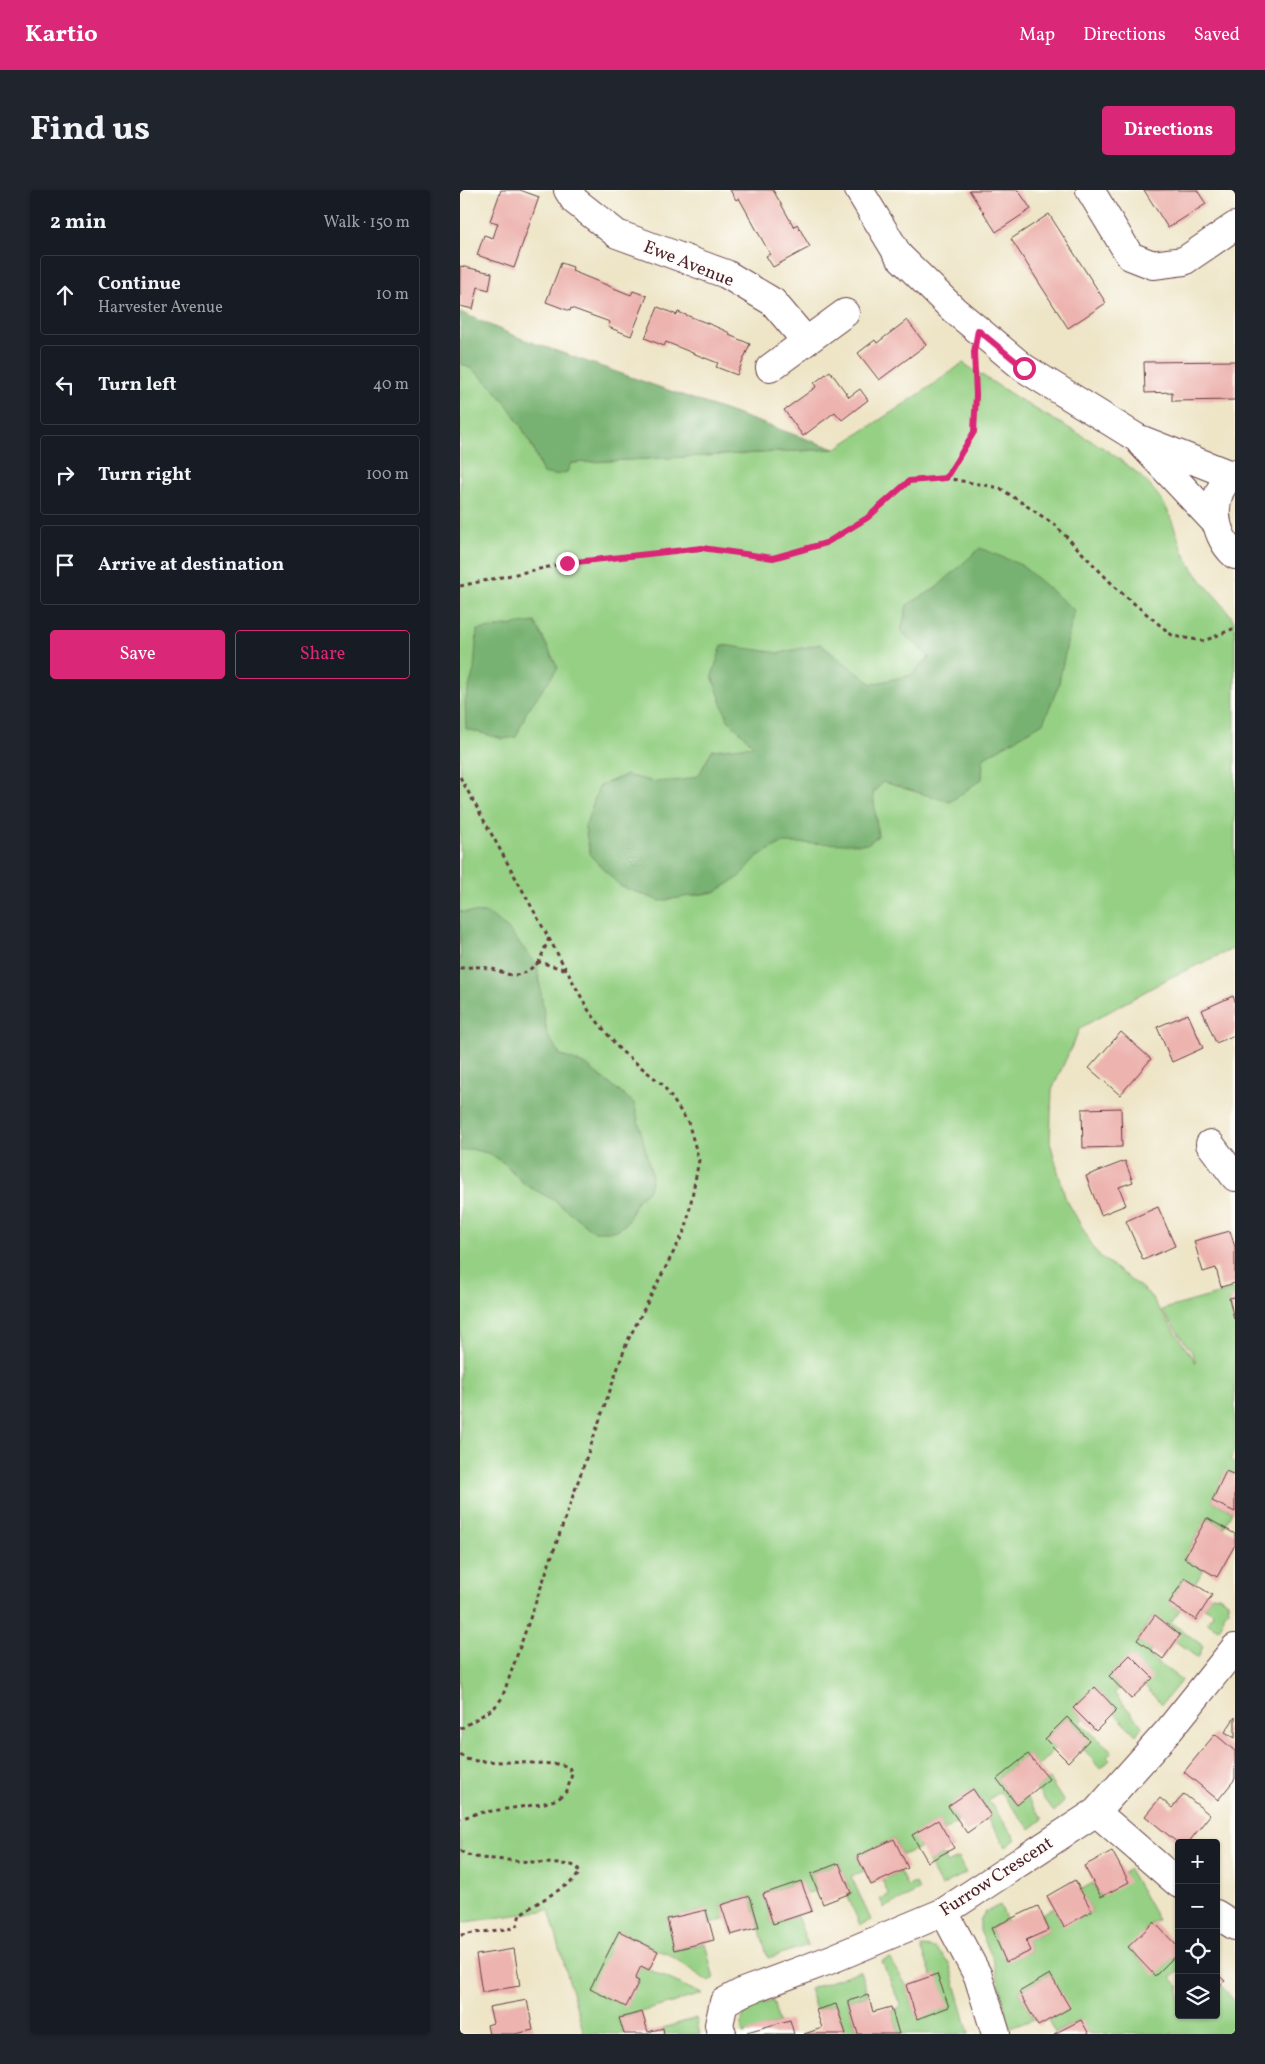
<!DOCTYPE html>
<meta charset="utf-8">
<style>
body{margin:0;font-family:Vollkorn,serif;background:#20242c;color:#f1f3f6}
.controls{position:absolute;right:15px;bottom:15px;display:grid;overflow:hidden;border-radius:5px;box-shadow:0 1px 4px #0004}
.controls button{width:45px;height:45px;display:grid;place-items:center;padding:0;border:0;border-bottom:1px solid #363941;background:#171b24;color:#f1f3f6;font:25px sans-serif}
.stop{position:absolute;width:15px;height:15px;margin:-11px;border:4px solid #db2777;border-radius:50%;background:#fff}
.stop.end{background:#db2777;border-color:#fff;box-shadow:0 1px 5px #0008}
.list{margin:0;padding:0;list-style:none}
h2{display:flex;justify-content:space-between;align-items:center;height:65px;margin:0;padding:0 20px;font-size:21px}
h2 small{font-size:16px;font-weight:400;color:#9ea1a6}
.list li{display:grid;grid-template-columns:32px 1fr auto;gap:15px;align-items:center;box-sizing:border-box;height:80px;margin:0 10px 10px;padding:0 10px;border:1px solid #363941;border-radius:5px}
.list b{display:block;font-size:19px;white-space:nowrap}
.list p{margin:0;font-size:16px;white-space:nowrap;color:#9ea1a6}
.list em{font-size:16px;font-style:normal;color:#9ea1a6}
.actions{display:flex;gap:10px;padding:15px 20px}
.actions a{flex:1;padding:11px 0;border:1px solid #db2777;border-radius:5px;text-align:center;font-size:18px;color:#db2777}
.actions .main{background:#db2777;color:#fff}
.icon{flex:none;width:28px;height:28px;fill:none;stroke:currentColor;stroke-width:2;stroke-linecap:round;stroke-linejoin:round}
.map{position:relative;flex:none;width:775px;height:1844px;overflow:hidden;border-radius:5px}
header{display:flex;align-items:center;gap:30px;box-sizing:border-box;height:70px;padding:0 25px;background:#db2777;color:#fff}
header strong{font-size:24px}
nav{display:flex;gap:28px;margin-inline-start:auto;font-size:18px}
.intro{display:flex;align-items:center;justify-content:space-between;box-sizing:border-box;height:120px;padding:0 30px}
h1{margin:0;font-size:35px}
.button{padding:12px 22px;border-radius:5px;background:#db2777;color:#fff;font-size:18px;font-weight:700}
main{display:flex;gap:30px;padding:0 30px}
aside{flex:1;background:#171b24;border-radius:5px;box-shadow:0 1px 4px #0004}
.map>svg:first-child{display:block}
.green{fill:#95d084;stroke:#707858}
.forest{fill:#78b272;stroke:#61684e}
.building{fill:#edb3af}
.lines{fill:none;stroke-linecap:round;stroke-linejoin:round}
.minor-casing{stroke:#633d42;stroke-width:30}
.path{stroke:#633d42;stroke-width:3;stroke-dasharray:4 4;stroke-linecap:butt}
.minor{stroke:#fff;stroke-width:28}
.route{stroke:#db2777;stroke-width:6}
.labels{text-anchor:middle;stroke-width:4;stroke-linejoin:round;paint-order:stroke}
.street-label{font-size:18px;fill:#4a1f2b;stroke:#fdfcf7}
</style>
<header>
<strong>Kartio</strong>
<nav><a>Map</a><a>Directions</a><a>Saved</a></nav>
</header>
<div class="intro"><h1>Find us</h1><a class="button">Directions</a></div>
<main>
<aside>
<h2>2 min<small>Walk · 150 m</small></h2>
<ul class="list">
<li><svg class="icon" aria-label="ahead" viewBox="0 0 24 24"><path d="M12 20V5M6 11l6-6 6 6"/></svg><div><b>Continue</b><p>Harvester Avenue</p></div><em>10 m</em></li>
<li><svg class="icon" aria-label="left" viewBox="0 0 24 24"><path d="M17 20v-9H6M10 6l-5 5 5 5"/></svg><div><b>Turn left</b></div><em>40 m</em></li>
<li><svg class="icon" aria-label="right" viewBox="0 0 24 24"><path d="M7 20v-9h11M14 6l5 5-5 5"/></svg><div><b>Turn right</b></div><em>100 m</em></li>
<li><svg class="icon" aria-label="arrive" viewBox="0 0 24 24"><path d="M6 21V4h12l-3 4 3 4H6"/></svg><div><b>Arrive at destination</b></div></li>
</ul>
<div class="actions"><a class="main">Save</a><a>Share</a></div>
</aside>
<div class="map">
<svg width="775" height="1844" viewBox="0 0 775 1844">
<rect width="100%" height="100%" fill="#fdfcf7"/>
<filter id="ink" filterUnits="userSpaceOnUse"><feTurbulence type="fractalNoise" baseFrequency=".02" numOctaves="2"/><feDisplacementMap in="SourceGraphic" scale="10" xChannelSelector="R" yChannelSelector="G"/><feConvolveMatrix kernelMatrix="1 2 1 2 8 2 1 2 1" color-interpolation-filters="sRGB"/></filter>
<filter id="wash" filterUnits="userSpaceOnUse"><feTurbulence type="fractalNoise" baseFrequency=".0096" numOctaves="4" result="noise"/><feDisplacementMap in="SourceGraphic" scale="20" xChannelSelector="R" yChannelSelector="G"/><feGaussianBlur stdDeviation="1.12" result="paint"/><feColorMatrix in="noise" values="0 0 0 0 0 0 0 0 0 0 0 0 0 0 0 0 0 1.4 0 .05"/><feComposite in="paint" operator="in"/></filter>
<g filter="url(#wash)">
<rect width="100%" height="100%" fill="#eee5c7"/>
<path class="green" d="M0 173C36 188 68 241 80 277H108L111 273 375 259 458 205 503 173C528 189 552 205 577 220 619 245 670 267 700 308 715 328 717 355 731 376 744 397 764 412 775 433V758L711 787 620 838 592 900 590 952 605 1007 637 1064 688 1103 736 1173 732 1162 701 1120 775 1099V1107L769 1109 775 1131V1259L770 1270 775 1273V1285L766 1282 752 1311 772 1321 764 1338 747 1328 724 1368 744 1379 735 1394 724 1388 709 1413 720 1420 711 1432 743 1456 738 1468 715 1451 720 1444 694 1425 677 1450 691 1460 688 1466 722 1490 702 1514 684 1496 692 1488 670 1465 649 1486 660 1498 654 1503 682 1536 676 1545 654 1523 657 1520 635 1497 613 1518 624 1529 620 1533 652 1561 647 1567 650 1570 640 1579 622 1557 629 1550 607 1527 585 1548 595 1559 578 1576 568 1564 537 1589 556 1614 566 1607 583 1629 570 1639 540 1602 528 1610 556 1649 546 1657 527 1628 531 1625 513 1599 489 1616 498 1631 485 1641 478 1630 453 1645 460 1658 442 1665 434 1649 397 1666 404 1681 391 1686 411 1730 400 1735 387 1705 391 1703 379 1673 351 1684 357 1700 346 1704 341 1691 303 1704 313 1734 337 1726 348 1755 308 1768 290 1706 261 1715 266 1729 250 1734 246 1720 207 1729 214 1760 245 1753 254 1789 249 1792 207 1763 198 1761 159 1741 166 1816 179 1791 175 1789 181 1776 242 1804 160 1828 164 1844H124L89 1720 0 1733Z
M752 1405 759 1406 768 1412 769 1420 763 1424 762 1434 758 1439 747 1432 753 1424 752 1421 744 1417Z
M589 1589 604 1612 594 1622 576 1599Z
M483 1665 487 1673 498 1668 506 1683 481 1696 468 1672Z
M669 1679 698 1730 693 1732 668 1758 695 1785 716 1765 719 1768V1781L711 1788 719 1796V1825H756V1799L761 1795 775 1812V1841L771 1844H629L620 1830 595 1843 588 1830 609 1818 590 1784 559 1802 574 1829 550 1838 533 1769 520 1741V1730L525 1722 540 1715 547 1731 531 1738 546 1771 571 1761 566 1750 589 1740 582 1724 593 1718 604 1736 632 1721 620 1700 633 1693 641 1707 664 1683Z
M440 1682 447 1696 456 1693 459 1701 424 1718 420 1709 429 1705 422 1690Z
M461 1757 476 1758 490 1775 509 1844H439L432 1821 441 1817 422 1771 430 1768 446 1795 457 1828 488 1817 477 1785 472 1786Z
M400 1781 408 1805 388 1811 398 1844H386L376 1814 356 1820 349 1799Z
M313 1811 319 1833 283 1844C276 1821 296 1816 313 1811Z
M236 1828 240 1844H204L203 1838Z"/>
<path class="forest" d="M0 122 57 147 375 259 111 273 107 282 95 285 83 283C79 275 77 266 73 258 58 228 31 186 0 173Z
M520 358 561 375 614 420 598 497 583 533 523 568 522 589 490 612 423 592 413 603 418 646 407 654 322 653 298 666 278 688 255 702 200 711 160 696 130 665 125 637 139 596 166 585 195 592 224 590 239 585 252 560 294 556 268 530 252 486 262 455 320 463 360 454 412 494 451 485 469 467 441 441 447 415 476 398Z
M75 432 98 478 67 521 56 547 43 549 6 539 5 511 14 480 17 440Z
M0 720 2 722 28 723 49 740 77 775 87 844 100 865 126 875 174 913 192 986 189 1000 178 1009 166 1034 154 1041H133L95 1011 64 994 45 974 31 964 11 959 0 961Z"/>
<g id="blocks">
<path class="building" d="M41 0H60L79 7 54 78 17 65 24 45 33 48 38 33 30 31Z
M270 0H313L334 37 337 34 350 57 313 77 306 66 310 64 295 37 279 8 276 10Z
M509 0H558L571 19 536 42Z
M684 0H737L746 14 708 38Z
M589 24 646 113 608 138 551 49Z
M101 73 113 77 112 81 171 105 173 101 187 106 171 146 148 137 150 132 111 118 110 121 86 112Z
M0 76 32 83 29 100 18 97 13 119 0 116Z
M198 117 217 125 218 122 252 135 270 143 269 145 290 154 277 185 256 177 258 173 240 166 206 152 204 156 185 148Z
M447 130 466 155 419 190 398 163 415 150 417 153Z
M775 171V210L712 211V202L685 203 684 172Z
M370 181 389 207 400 199 408 210 382 230 375 222 343 246 324 220 356 197 354 193Z
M773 806 775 811V845L756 853 742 820Z
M728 824 743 858 712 872 697 837Z
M661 842 691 869 660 905 629 878Z
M661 918 662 957 623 958 622 919Z
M665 971 673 992 659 997 666 1015 641 1025 626 986Z
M698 1017 715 1056 683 1070 666 1031Z
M770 1041 775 1057V1093L761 1097 756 1078 743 1082 734 1051Z
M775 1107V1129H774L769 1108Z
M766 1281 775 1285V1322L752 1311Z
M747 1328 775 1344V1355L757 1387 724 1368Z
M725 1388 752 1405 736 1430 709 1413Z
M695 1425 720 1445 703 1469 677 1450Z
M670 1465 693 1488 671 1509 649 1486Z
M635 1497 657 1520 636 1541 613 1518Z
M607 1527 629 1550 608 1572 585 1549Z
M775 1527V1548L765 1542Z
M755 1544 775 1561V1589L758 1610 724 1582Z
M568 1564 589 1589 557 1615 537 1589Z
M513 1599 531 1626 507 1643 488 1616Z
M724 1604 750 1625 728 1653H718L685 1626 700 1608 712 1618Z
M478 1630 494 1658 468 1672 452 1645Z
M434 1649 448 1678 411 1695 397 1666Z
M652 1661 669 1692 641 1707 624 1676Z
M379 1673 391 1703 363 1714 351 1684Z
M615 1690 632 1721 604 1737 587 1706Z
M341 1691 352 1721 313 1734 303 1704Z
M290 1706 299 1737 271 1745 261 1715Z
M578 1716 589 1740 566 1750 571 1761 546 1772 531 1738Z
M246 1720 254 1750 214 1760 207 1729Z
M694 1732 719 1758V1762L695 1786 668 1757Z
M159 1741 198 1761 189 1780 181 1776 175 1789 179 1791 166 1817 130 1799Z
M54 1759 60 1796 22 1802 16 1765Z
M756 1783 765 1791 756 1799Z
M477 1784 489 1817 457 1829 446 1795Z
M590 1784 610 1818 578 1836 559 1802Z
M408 1805 413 1822 431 1817 439 1844H398L388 1811Z
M67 1810 73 1840 55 1844H29L27 1835 33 1833 29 1817Z
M376 1814 386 1844H344L362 1838 356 1820Z
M182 1822 188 1842 203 1838 204 1844H164L159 1828Z
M330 1830 334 1844H288L287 1842Z
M621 1830 629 1844H594Z"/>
</g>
</g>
<g filter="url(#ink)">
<use href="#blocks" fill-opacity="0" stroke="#633d42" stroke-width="1"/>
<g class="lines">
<g class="minor-casing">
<path id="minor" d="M108 0 115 11 157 44 266 84 313 112 346 151
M399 0 439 66 494 120 564 178 677 248 771 285
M630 0 670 66 693 75 724 71 775 36
M310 178 385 123
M681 253 755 332
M775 283C747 302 752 345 775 365
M750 954 775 987
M636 1622 719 1694
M484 1722 518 1786 536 1844
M756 1724 775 1736
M262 1844 259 1835 264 1812 283 1802 372 1769 484 1722 636 1622 710 1539 775 1458"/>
</g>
<path class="path" d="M486 288 514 242 516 205 515 174
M0 396 107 373 242 358 313 368 366 353 407 328 449 291 486 288 540 298 595 335 658 400 713 446 744 451 775 438
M0 587 129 821 160 860 203 895 228 932 239 970 226 1038 167 1152 42 1508 34 1518 0 1539
M89 748 79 772 107 780
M0 778C6 778 14 776 20 777 49 779 50 797 79 772
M0 1564 5 1569 17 1571 99 1574 109 1577 112 1584 107 1601 98 1609 81 1614 18 1623 0 1629
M0 1661 8 1665 20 1668 112 1675 118 1678 120 1683 110 1693 60 1724 57 1735 54 1738 0 1745"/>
<use href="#minor" class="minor"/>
</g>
</g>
<g class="lines" filter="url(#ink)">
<path class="route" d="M107 373 242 358 313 368 366 353 407 328 449 291 486 288 514 242 516 205 514 162 518 140 564 178"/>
</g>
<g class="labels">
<g class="street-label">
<text transform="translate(229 73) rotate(22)" y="6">Ewe Avenue</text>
<text transform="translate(536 1686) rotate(-33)" y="6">Furrow Crescent</text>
</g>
</g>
</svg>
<div class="controls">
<button>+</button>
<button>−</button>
<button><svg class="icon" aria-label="locate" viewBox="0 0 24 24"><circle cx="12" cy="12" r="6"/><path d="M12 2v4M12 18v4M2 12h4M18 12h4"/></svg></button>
<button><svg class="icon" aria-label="layers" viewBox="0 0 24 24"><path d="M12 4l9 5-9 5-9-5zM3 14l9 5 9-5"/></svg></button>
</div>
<div class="stop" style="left:564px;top:178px"></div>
<div class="stop end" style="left:107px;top:373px"></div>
</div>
</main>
